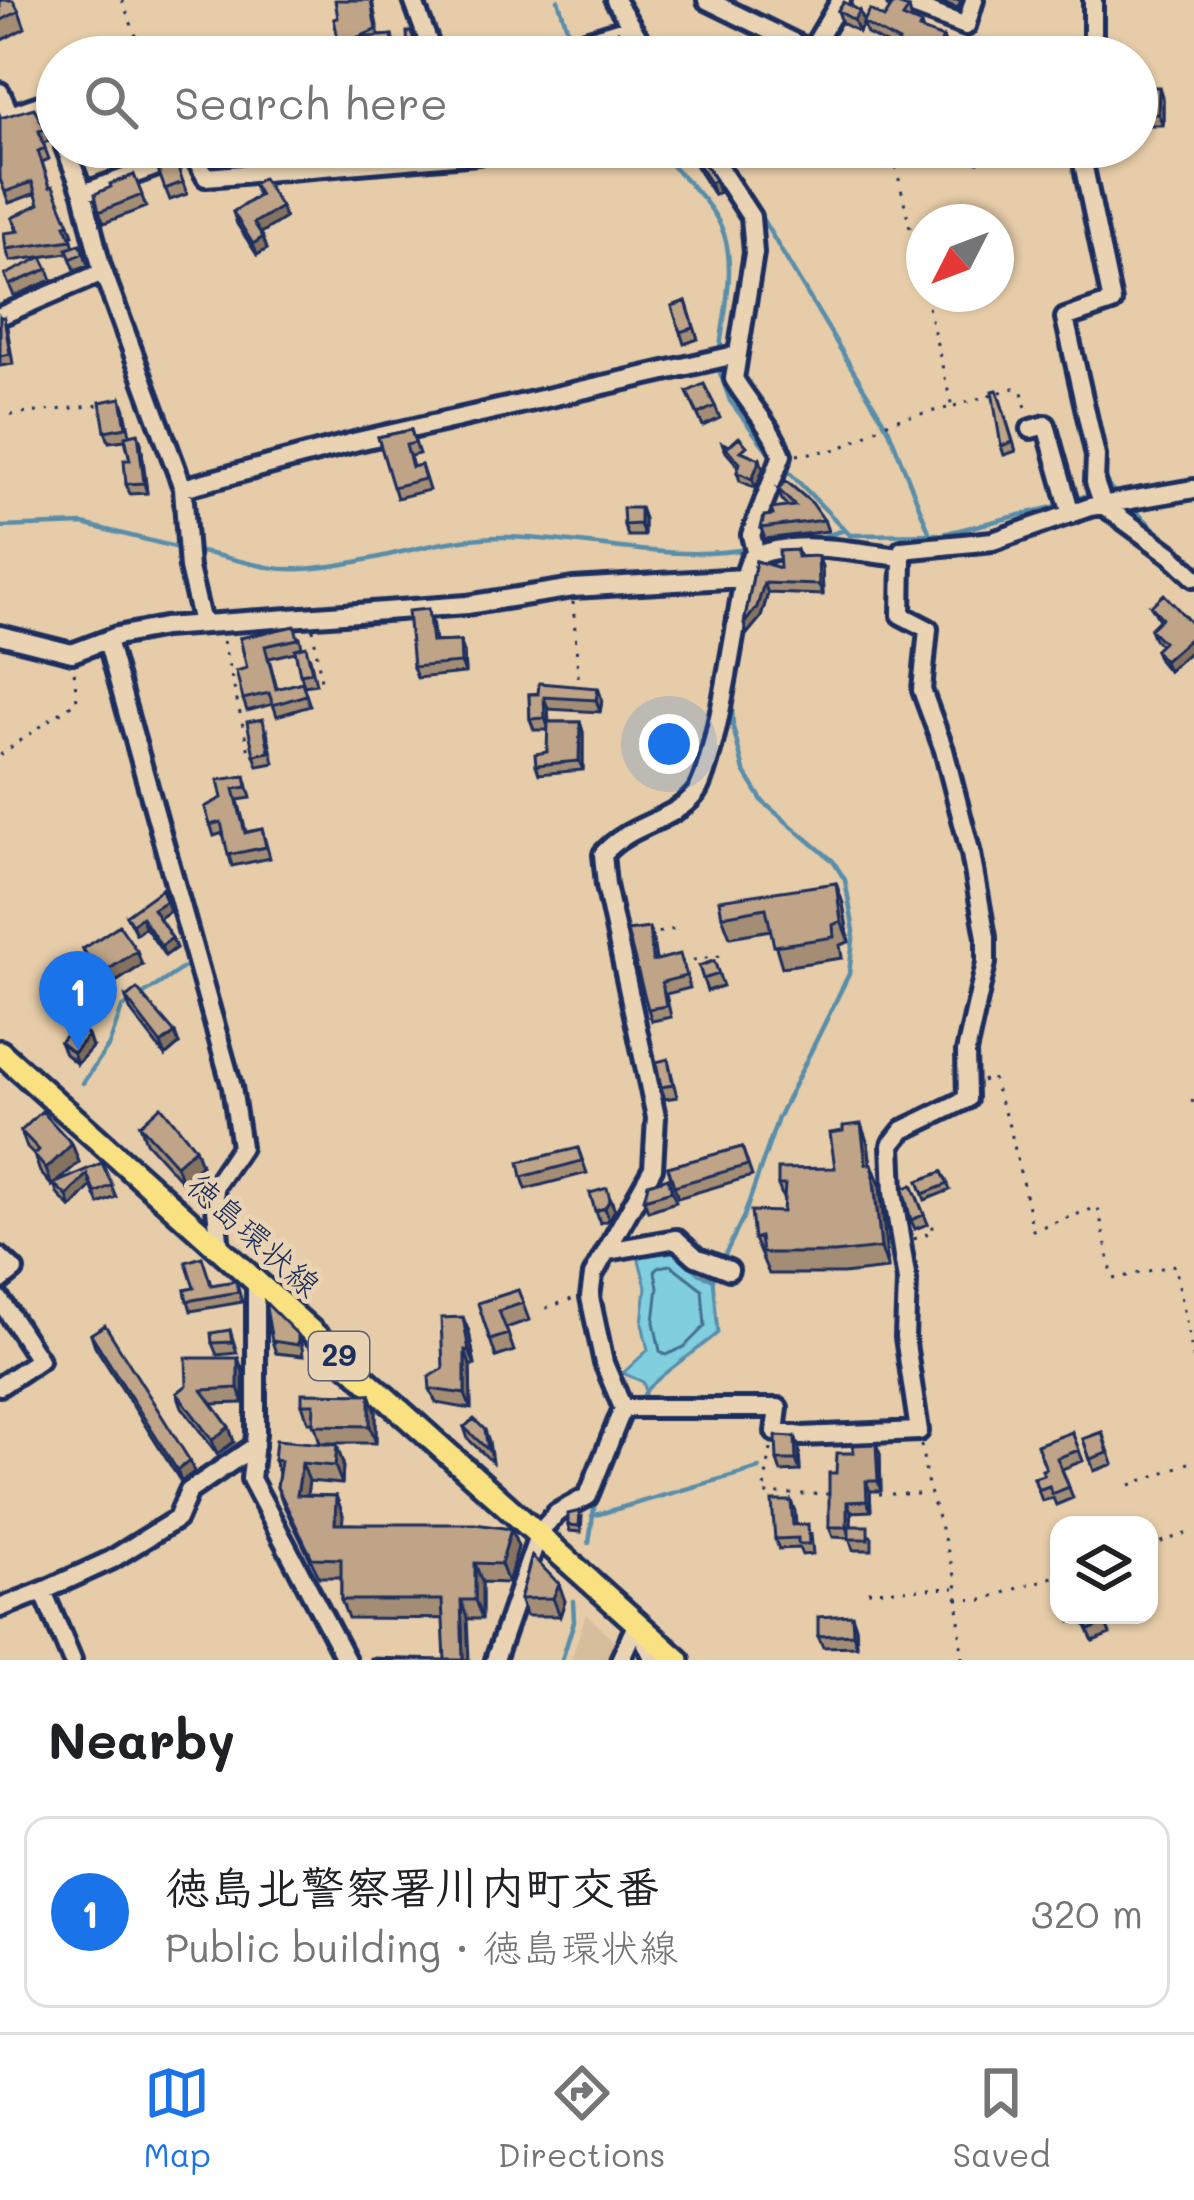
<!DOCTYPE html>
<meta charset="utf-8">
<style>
body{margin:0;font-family:Mali,"Klee One",sans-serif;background:#f6f6f6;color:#202124}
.controls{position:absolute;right:36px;bottom:36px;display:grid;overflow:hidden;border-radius:24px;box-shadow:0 3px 9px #0004}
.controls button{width:108px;height:108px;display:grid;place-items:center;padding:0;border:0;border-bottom:3px solid #e0e0e0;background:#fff;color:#202124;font:60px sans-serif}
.compass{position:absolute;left:906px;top:204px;width:108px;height:108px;border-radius:50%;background:#fff;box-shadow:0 3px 9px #0004;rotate:228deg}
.you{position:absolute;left:669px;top:744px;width:42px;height:42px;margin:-30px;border:9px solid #fff;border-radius:50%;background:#1a73e8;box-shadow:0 0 0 18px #1a73e833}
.badge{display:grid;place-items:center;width:78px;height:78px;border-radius:50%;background:#1a73e8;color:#fff;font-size:39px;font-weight:700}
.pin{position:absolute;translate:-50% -99px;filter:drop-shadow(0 3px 6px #0008)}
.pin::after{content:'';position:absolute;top:63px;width:42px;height:36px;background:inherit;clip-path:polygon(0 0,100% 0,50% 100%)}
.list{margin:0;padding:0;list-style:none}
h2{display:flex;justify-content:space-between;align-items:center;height:156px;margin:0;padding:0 48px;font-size:51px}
h2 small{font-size:39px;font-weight:400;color:#757577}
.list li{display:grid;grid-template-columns:78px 1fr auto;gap:36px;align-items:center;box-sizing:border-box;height:192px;margin:0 24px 24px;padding:0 24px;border:3px solid #e0e0e0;border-radius:24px}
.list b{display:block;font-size:45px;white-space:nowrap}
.list p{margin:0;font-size:39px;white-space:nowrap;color:#757577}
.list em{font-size:39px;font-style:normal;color:#757577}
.icon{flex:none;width:66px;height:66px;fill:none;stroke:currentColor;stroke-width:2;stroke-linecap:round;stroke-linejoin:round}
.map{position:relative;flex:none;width:1194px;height:1660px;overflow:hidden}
.search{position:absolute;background:#fff;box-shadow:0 3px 9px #0004;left:36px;right:36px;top:36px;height:132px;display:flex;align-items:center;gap:30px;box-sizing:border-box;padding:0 42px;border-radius:66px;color:#757577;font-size:45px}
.sheet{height:372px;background:#fff}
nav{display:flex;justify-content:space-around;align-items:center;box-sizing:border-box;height:168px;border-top:3px solid #e0e0e0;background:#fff;font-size:33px;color:#757577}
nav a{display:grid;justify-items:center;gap:6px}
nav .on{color:#1a73e8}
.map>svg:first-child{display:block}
.built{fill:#d6bd9d}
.water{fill:#81cedf;stroke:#588eab;stroke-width:3}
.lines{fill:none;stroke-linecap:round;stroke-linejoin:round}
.shore{stroke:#446f92;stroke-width:3}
.stream{stroke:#588eab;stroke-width:4.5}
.minor-casing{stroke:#1b2f5e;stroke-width:26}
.major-casing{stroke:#1b2f5e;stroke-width:30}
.path{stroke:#1b2f5e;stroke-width:3;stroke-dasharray:3 9;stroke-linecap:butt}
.minor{stroke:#ead3b3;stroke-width:16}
.major{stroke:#f9e181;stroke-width:21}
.wall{fill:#a48d74;stroke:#1b2f5e;stroke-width:3}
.shaded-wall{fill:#86735e;stroke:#1b2f5e;stroke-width:3}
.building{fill:#bfa487;stroke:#1b2f5e;stroke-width:3}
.labels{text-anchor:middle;stroke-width:10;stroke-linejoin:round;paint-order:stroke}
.shield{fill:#ead3b3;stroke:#596078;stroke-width:3}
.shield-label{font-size:30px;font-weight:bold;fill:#1b2f5e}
.street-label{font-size:33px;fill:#1b2f5e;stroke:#ead3b3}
</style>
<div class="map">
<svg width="1194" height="1660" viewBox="0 0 1194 1660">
<rect width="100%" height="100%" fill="#e6cca8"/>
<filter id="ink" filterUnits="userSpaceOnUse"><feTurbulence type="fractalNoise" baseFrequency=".00833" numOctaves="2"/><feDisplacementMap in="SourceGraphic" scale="24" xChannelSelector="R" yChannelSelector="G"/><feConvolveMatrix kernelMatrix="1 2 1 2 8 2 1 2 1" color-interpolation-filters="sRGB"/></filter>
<g filter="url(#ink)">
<path class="built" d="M586 1614 635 1660H571Z"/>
<path class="water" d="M678 1252 698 1274 713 1279 718 1333C693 1354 668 1368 646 1391L643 1382 623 1373 648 1350 642 1323 646 1287 638 1256Z"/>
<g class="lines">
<path class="shore" d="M671 1265 702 1289 705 1326 684 1347 666 1355 660 1351 654 1322 658 1287 655 1272 658 1267Z"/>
<path class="stream" d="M558 0 571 40
M627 0 662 57
M654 147C677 173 713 201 724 234 736 271 723 318 719 355
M719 147 889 430 930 534
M718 367 730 401 773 458
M1103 462 1108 486
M782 465 850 535 943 534 1061 505
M1072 501 1108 486 1120 497
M1128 504 1190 562
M0 527 83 524 183 549
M811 540 845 530
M194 551C231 556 266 572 303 569 371 565 436 537 504 537 587 538 669 564 752 548
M141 996 189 964
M83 1083 109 1045 122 1008 131 1002
M713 1279 744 1216 778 1118 849 974 854 931 845 880 833 861 763 802 744 771 733 727 731 692
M639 1404 646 1391
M616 1446 634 1414
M592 1516 759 1468
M589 1543 596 1495
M562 1660 574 1621 573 1601"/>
<g class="minor-casing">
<path id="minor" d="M413 0 434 57
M615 0 650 57
M707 0 811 51 841 0
M897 0 966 26 974 0
M535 57 631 27
M1093 57V0
M0 92 10 115 48 102 57 125
M65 147 83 193 101 266 183 488 189 568 202 623
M189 147 206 177 478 154 475 147
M705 147 751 217 754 253 734 379C750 405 771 427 782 455L751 535 756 555
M1084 147 1083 163 1112 302 1065 318 1096 456 1095 482 1103 505 1171 555 1194 577
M83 193 174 160
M0 316 103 272
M1031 429 1046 425 1071 514
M183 488 358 441 735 355
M0 635 72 653 117 636 164 627 467 605 573 588 744 578 750 559C792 536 857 553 902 557V550L993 541 1090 507 1194 489
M107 640 232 1087 241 1147 214 1187 220 1250
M608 1251 676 1239 696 1257 729 1270
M0 1257 14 1270 0 1281
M256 1281V1433L251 1479 346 1660
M0 1300 39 1360 0 1386
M623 1408H778L775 1432 802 1436 919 1431 905 1337 907 1281 893 1192 891 1145 903 1130 967 1099 966 1052 986 963V937L971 854 944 750 922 690 928 629 901 615 902 557
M0 1608 43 1591
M637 1624 654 1660
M72 1660 43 1591 111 1560 177 1519 189 1491 255 1446
M495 1660 539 1533 557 1513 588 1496 623 1408 604 1363 590 1297 593 1275 653 1168 656 1117 606 885 603 854C629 824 672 822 695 794 714 772 737 616 744 578
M620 1660 637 1623"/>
</g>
<g class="major-casing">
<path id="major" d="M0 1052 678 1660"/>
</g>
<path class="path" d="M122 0 144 57
M952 57 959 42
M910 147 896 166 924 289
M954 406 1014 388 1022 392 1027 412
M11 415 100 405
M797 455 839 449 893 420 952 407 925 294
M573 602 579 688
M313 629 322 687
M223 641 250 756
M0 755 77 701 74 671
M647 935 675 929
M681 962 726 955
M982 1081 992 1077 1011 1132 1033 1230 1098 1207 1113 1279 1175 1265 1194 1361
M1191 1101 1194 1102
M914 1239 934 1231 932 1224
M546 1308 572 1299
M921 1445 927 1481 956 1579 962 1660
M771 1449 763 1494H833
M1130 1485 1194 1461
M867 1494H925
M1149 1546 1194 1531
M868 1591 954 1588
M957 1599 982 1600 1059 1575"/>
<use href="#minor" class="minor"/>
<use href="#major" class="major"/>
</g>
<path class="wall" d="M0 0 19 11 25 28 0 41Z
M372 0 379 36 392 35 397 52 373 57H342L334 19Z
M936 0H961L958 8Z
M909 8 912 21 921 25 923 31 943 38 947 49 943 57H893L896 49 867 34 863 23 859 32 842 23 838 11H860L864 22 884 18Z
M411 32 421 57H410L408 52Z
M1163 99V125H1149L1145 114Z
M0 118 45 129 49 141 43 143 49 159 42 162 50 187 69 224 73 235 70 236 74 246 81 244 88 265 75 270 68 253 10 261 6 249 17 231 12 218 39 204 36 193 9 203 0 179Z
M202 147H220L207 153Z
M266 147H280L284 158 272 159Z
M315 147H370L349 152 347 147 318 155Z
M900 147H979L978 162 903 154Z
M1003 147H1058L1060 162H1007Z
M688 149 719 192 714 195 692 160Z
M175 160 187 194 170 200 157 167Z
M134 175 146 207 104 223 99 212Z
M253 184 285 218 261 233 267 249 257 255 237 224 233 212 258 196Z
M48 269 52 280 14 296 5 275Z
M686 301 698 339 684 344 672 306Z
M0 317 7 327 13 364 0 366Z
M997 390 1016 451 1004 455 1001 446Z
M687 392 715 406 720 418 703 426Z
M121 398 125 410 130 435 141 443 147 493 130 494 126 484 130 460 125 440 109 442 105 431Z
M411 430 419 454 410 456 413 467 421 465 429 490 397 498 378 437Z
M722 443 750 455 763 469 756 488 740 481 737 472 739 467 726 452Z
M778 489 824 520 828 531 765 539 761 528 773 515 788 507 782 500Z
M640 508 644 519V536H628L624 525Z
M797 550 800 557 818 556 822 567 823 595 768 593 761 617 747 634 744 624 756 561 780 568Z
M1151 606 1190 622 1194 619V648L1168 671 1159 660 1155 650 1160 645 1154 639 1150 629 1159 620Z
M432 620 435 642 460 641 464 652 465 673 417 678 413 667Z
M300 637 302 647 310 658 316 684 304 686 295 652 269 658 277 689 302 682 310 706 277 716 273 704 247 711 243 699 247 668 240 638Z
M598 688 602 700 600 712 548 709 549 722H580L583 732V770L539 774 536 765 547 752 548 730H534L530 719 529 694Z
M267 731 274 763 258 766 254 755Z
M245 776 251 798 238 800 246 832 262 829 270 858 232 866 223 833 214 836 205 807 222 798Z
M836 883 843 904 849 942 840 945 842 958 782 967 771 930 730 937 722 916Z
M170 911 159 918 176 948 165 956 145 927 136 934 126 915Z
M649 928 653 940 656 960 684 966 690 988 666 994 671 1017 652 1021 648 1009Z
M83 949 142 965 105 989 88 963Z
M714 961 723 986 707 991 699 966Z
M126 998 179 1044 165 1056 130 1010Z
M60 1042 92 1047 77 1064 65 1054Z
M668 1059 677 1097 665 1099 661 1087Z
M140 1125 195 1148 201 1165 182 1182 146 1142Z
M21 1131 72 1144 79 1162 55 1183 102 1163 116 1197 99 1204 91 1186 71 1208 58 1195 54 1184 52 1186 40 1172 34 1155 27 1148Z
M868 1144 871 1164 880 1185 888 1269 843 1274H769L754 1239 783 1212 784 1201 778 1185 835 1168Z
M742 1147 752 1176 678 1198 668 1167Z
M578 1148 587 1173 526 1189 522 1177Z
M942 1172 950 1190 925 1200 918 1181Z
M668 1178 676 1202 648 1211 644 1199Z
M912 1185 928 1224 915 1229 911 1220Z
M590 1193 611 1199 615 1210 609 1220 600 1223Z
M236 1281 242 1302 191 1311 185 1290Z
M518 1290 529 1320 506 1328 514 1351 496 1357 478 1303Z
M230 1330 237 1353 217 1355 212 1343Z
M469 1332 475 1365H470L471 1409 436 1403 430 1389Z
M91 1334 190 1461 194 1472 181 1482 95 1346Z
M298 1335 302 1347 303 1356 276 1353 272 1341Z
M238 1358 243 1372V1403L212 1404 229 1427 234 1442 217 1454 182 1407 177 1393Z
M370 1394 376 1412V1443H320L314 1422H308L302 1404Z
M464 1427 485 1430 489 1441 492 1462 468 1439Z
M1072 1432 1083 1461 1062 1469 1073 1498 1056 1505 1053 1498 1042 1501 1034 1478 1044 1475 1046 1469Z
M1102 1432 1113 1464 1094 1471 1083 1439Z
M795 1437 799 1449 800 1471 781 1472 777 1460Z
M876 1444 880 1454 881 1491H870L871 1511 851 1512V1526L872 1537V1550H853L849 1538 833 1537 829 1527 836 1473 854 1453Z
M274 1460 343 1464 342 1484 309 1481 307 1495 336 1496 343 1515 342 1524 511 1529 518 1547 508 1583 482 1582V1619L348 1618 341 1600V1577H319L284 1506 277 1487 279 1473Z
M791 1501 795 1511 796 1525 811 1534 813 1554 802 1555 799 1548 779 1549 775 1539Z
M582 1517 581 1532 570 1531 568 1525Z
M532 1556 565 1601 560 1616H526L520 1599Z
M1068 1615H1102L1110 1634 1093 1641 1082 1617 1071 1622Z
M856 1627 857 1646 823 1647 818 1636Z"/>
<path class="shaded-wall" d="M860 11 864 22 859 32 854 20Z
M943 38 947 49 943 57H934Z
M1159 87 1163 99V125L1158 114Z
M715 180 719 192 714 195 710 183Z
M281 207 285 218 258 235 254 223Z
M263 237 267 249 257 255 253 244Z
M138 433 141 443 147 493 144 483Z
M760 459 763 469 756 488 752 479Z
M640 508 644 519V536L640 524Z
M818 556 822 567 823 595 819 585Z
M764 583 768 593 761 617 747 634 744 624Z
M1194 635V648L1168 671 1164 661Z
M460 641 464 652 465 673 461 663Z
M598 688 602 700 600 712 596 700Z
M544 697 548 709 549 730 545 718Z
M580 722 583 732V770L579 761Z
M836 883 843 904 849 942 841 921Z
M162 889 170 911 157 920 153 909Z
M142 917 145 927 136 934 132 924Z
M172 938 176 948 165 956 161 946Z
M137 951 142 965 105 989 100 975Z
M175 1033 179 1044 165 1056 161 1044Z
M88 1035 92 1047 77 1064 73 1053Z
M861 1124 868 1144 873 1184 866 1164Z
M72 1144 79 1162 52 1186 46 1169Z
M195 1148 201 1165 182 1182 176 1165Z
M872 1164 880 1185 888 1269 881 1248Z
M87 1174 91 1186 71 1208 67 1196Z
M610 1199 615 1210 609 1220 605 1208Z
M463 1317 469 1332 475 1365 469 1351Z
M465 1350 470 1365 471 1409 465 1394Z
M238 1358 243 1372V1403L238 1388Z
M370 1394 376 1412V1443L370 1426Z
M229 1427 234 1442 217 1454 212 1440Z
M795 1437 799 1449 800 1471 796 1460Z
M876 1444 880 1454 881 1491 878 1481Z
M337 1445 343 1464 342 1484 335 1466Z
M190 1461 194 1472 181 1482 177 1470Z
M302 1463 309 1481 304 1513 297 1495Z
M866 1481 870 1491 871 1511 867 1501Z
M336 1496 343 1515 341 1543 335 1524Z
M847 1502 851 1512V1538L847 1527Z
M511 1529 518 1547 508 1583 501 1564Z
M475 1563 482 1582V1619L475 1600Z
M559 1584 565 1601 560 1616 553 1598Z
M461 1600 467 1618 469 1660H463Z
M852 1615 856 1627 857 1646 853 1634Z"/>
<path class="building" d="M0 0H13L19 11 0 21Z
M335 0H371L376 30 356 38 392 35 393 42 341 53 334 19 338 18Z
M844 2 860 11 854 20 838 11Z
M894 3 909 8 903 17 921 25 919 29 943 38 934 57H893L899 42 863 23 870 10 884 18Z
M618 31 636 53 631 57H597L594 54Z
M407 32H411L418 51 408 52Z
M839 39 857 51 853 57H841L831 51Z
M752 46 771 57H745Z
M1145 87H1159L1158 114H1145Z
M34 108 45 129 39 131 45 148 38 151 50 187 53 186 69 224 65 225 72 240 6 249 4 233 19 231 12 218 39 204 32 182 5 192 0 179V118Z
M691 147H693L715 180 710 183 688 149Z
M939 147H974V151Z
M1003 147H1056V151H1003Z
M175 160 183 182 165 189 157 167Z
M134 175 142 195 99 212 95 194 111 187 110 184Z
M263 178 281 207 254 223 263 237 253 244 233 212 260 195 253 184Z
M81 244 83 253 71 259 67 249Z
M42 257 48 269 9 285 5 275Z
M686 301 694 328 680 332 672 306Z
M0 317H4L10 354 0 356Z
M704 384 715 406 698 414 687 392Z
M997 390 1013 442 1001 446 992 391Z
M121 398 126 427 105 431 100 402Z
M411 430 415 443 406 445 412 467 421 465 425 479 393 487 378 437Z
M138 433 144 483 126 484 124 460H130L125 436Z
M739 437 747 446 741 451 760 459 752 479 737 472 740 463 722 443 729 446Z
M786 481 812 503 824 520 761 528 764 516 773 515 771 509 795 506 778 489Z
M623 508H640V524L624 525Z
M797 550V557L818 556 819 585 764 583 757 607 744 624 756 561 780 568 779 551Z
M1164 594 1190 622 1194 619V635L1164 661 1155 650 1163 642 1150 629 1162 618 1151 606Z
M428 609 432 642 460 641 461 663 413 667 408 611Z
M295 626 298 639 265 646 276 689 302 682 306 695 273 705 269 693 243 699 236 671 247 668 240 638Z
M306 646 312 672 300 674 295 649Z
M539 683 598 688 596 700 544 697 545 718 530 719 529 694H538Z
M263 719 269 752 254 755 247 722Z
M548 722H580L579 761 536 765 535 754 547 752Z
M245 776 247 787 234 789 245 833 262 829 266 847 228 855 221 822 210 825 205 807 222 798 218 780Z
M836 883 841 921 833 925 834 937 774 946 766 908 722 916 719 900Z
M162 889 166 901 153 909 172 938 161 946 142 917 132 924 126 915Z
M119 925 137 951 100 975 83 949Z
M649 928 653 961 680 954 686 976 662 982 666 1006 648 1009 627 931Z
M714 961 719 974 703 979 699 966Z
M137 989 175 1033 161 1044 126 998Z
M75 1025 88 1035 73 1053 60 1042Z
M668 1059 673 1085 661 1087 656 1062Z
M161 1106 195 1148 176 1165 140 1125Z
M42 1111 72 1144 46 1169 34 1155 39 1150 21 1131Z
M861 1124 866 1164H872L881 1248 835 1253H762L760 1237 754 1239 751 1211 783 1212 785 1185H778V1169L835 1168 830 1133 843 1131V1126Z
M742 1147 748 1165 674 1186 668 1167Z
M578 1148 582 1161 522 1177 519 1162Z
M102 1163 112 1185 95 1193 87 1174 67 1196 54 1184Z
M942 1172 948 1184 923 1194 918 1181Z
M668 1178 672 1191 644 1199 648 1184Z
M912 1185 924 1215 911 1220 903 1189Z
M607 1188 610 1199 605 1208 595 1211 590 1193Z
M202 1257 211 1285 236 1281 238 1292 187 1301 185 1290 194 1288 186 1262Z
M518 1290 523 1303 499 1311 508 1334 490 1340 478 1303Z
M265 1302 298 1335V1345L272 1341Z
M463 1317 469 1351 465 1350V1394L430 1389 429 1377 443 1369 441 1318Z
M105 1325 190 1461 177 1470 91 1334Z
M230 1330 232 1342 212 1343 211 1333Z
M186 1358H238V1388L202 1390 229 1427 212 1440 177 1393 187 1385Z
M302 1393 370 1394V1426L313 1425 314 1404H302Z
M474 1419 485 1430 488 1450 464 1427Z
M1072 1432 1079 1450 1057 1458 1069 1487 1052 1494 1049 1486 1038 1490 1034 1478 1044 1475 1042 1470 1046 1469 1037 1445Z
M1102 1432 1108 1453 1090 1459 1083 1439Z
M776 1436 795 1437 796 1460H777Z
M276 1440 337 1445 335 1466 302 1463 297 1495 336 1496 335 1524H475L511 1529 501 1564 475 1563V1600H461L463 1660H445L442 1600H341V1559L312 1558 277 1487 281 1461 274 1460Z
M876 1444 878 1481H866L867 1501 847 1502V1527H829V1473H836L837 1453H854L853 1445Z
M772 1501H791L793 1525 808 1524 809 1544H798V1538L775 1539Z
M580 1511 579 1526 568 1525V1514Z
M849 1526H868V1539H849Z
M532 1556 559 1584 553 1598 520 1599Z
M852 1615 853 1634 818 1636V1617Z
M1082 1615H1102L1106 1623 1089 1630Z
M371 1658 445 1660H371Z"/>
</g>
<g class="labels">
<rect class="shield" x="309" y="1332" width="60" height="48" rx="9"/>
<g class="shield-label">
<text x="339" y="1366">29</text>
</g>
<g class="street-label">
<text transform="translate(254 1235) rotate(42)" y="12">徳島環状線</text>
</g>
</g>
</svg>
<div class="controls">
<button><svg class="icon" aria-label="layers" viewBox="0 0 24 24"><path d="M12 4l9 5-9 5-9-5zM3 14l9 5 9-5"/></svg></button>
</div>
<svg class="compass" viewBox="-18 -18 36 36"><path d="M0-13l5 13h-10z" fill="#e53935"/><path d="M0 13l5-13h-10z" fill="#757577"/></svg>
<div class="you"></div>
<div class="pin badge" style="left:78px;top:1050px">1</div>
<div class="search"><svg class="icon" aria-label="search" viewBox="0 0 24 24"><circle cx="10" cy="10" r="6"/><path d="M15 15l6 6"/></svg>Search here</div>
</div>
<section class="sheet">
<h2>Nearby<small></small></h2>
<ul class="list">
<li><span class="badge">1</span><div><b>徳島北警察署川内町交番</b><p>Public building · 徳島環状線</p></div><em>320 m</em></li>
</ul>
</section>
<nav>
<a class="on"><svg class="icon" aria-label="map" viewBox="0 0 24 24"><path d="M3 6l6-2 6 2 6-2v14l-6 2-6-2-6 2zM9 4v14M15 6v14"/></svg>Map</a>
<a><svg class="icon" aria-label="directions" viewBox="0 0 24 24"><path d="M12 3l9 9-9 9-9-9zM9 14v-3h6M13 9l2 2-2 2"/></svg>Directions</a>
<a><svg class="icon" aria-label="saved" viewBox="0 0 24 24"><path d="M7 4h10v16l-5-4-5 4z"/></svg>Saved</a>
</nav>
